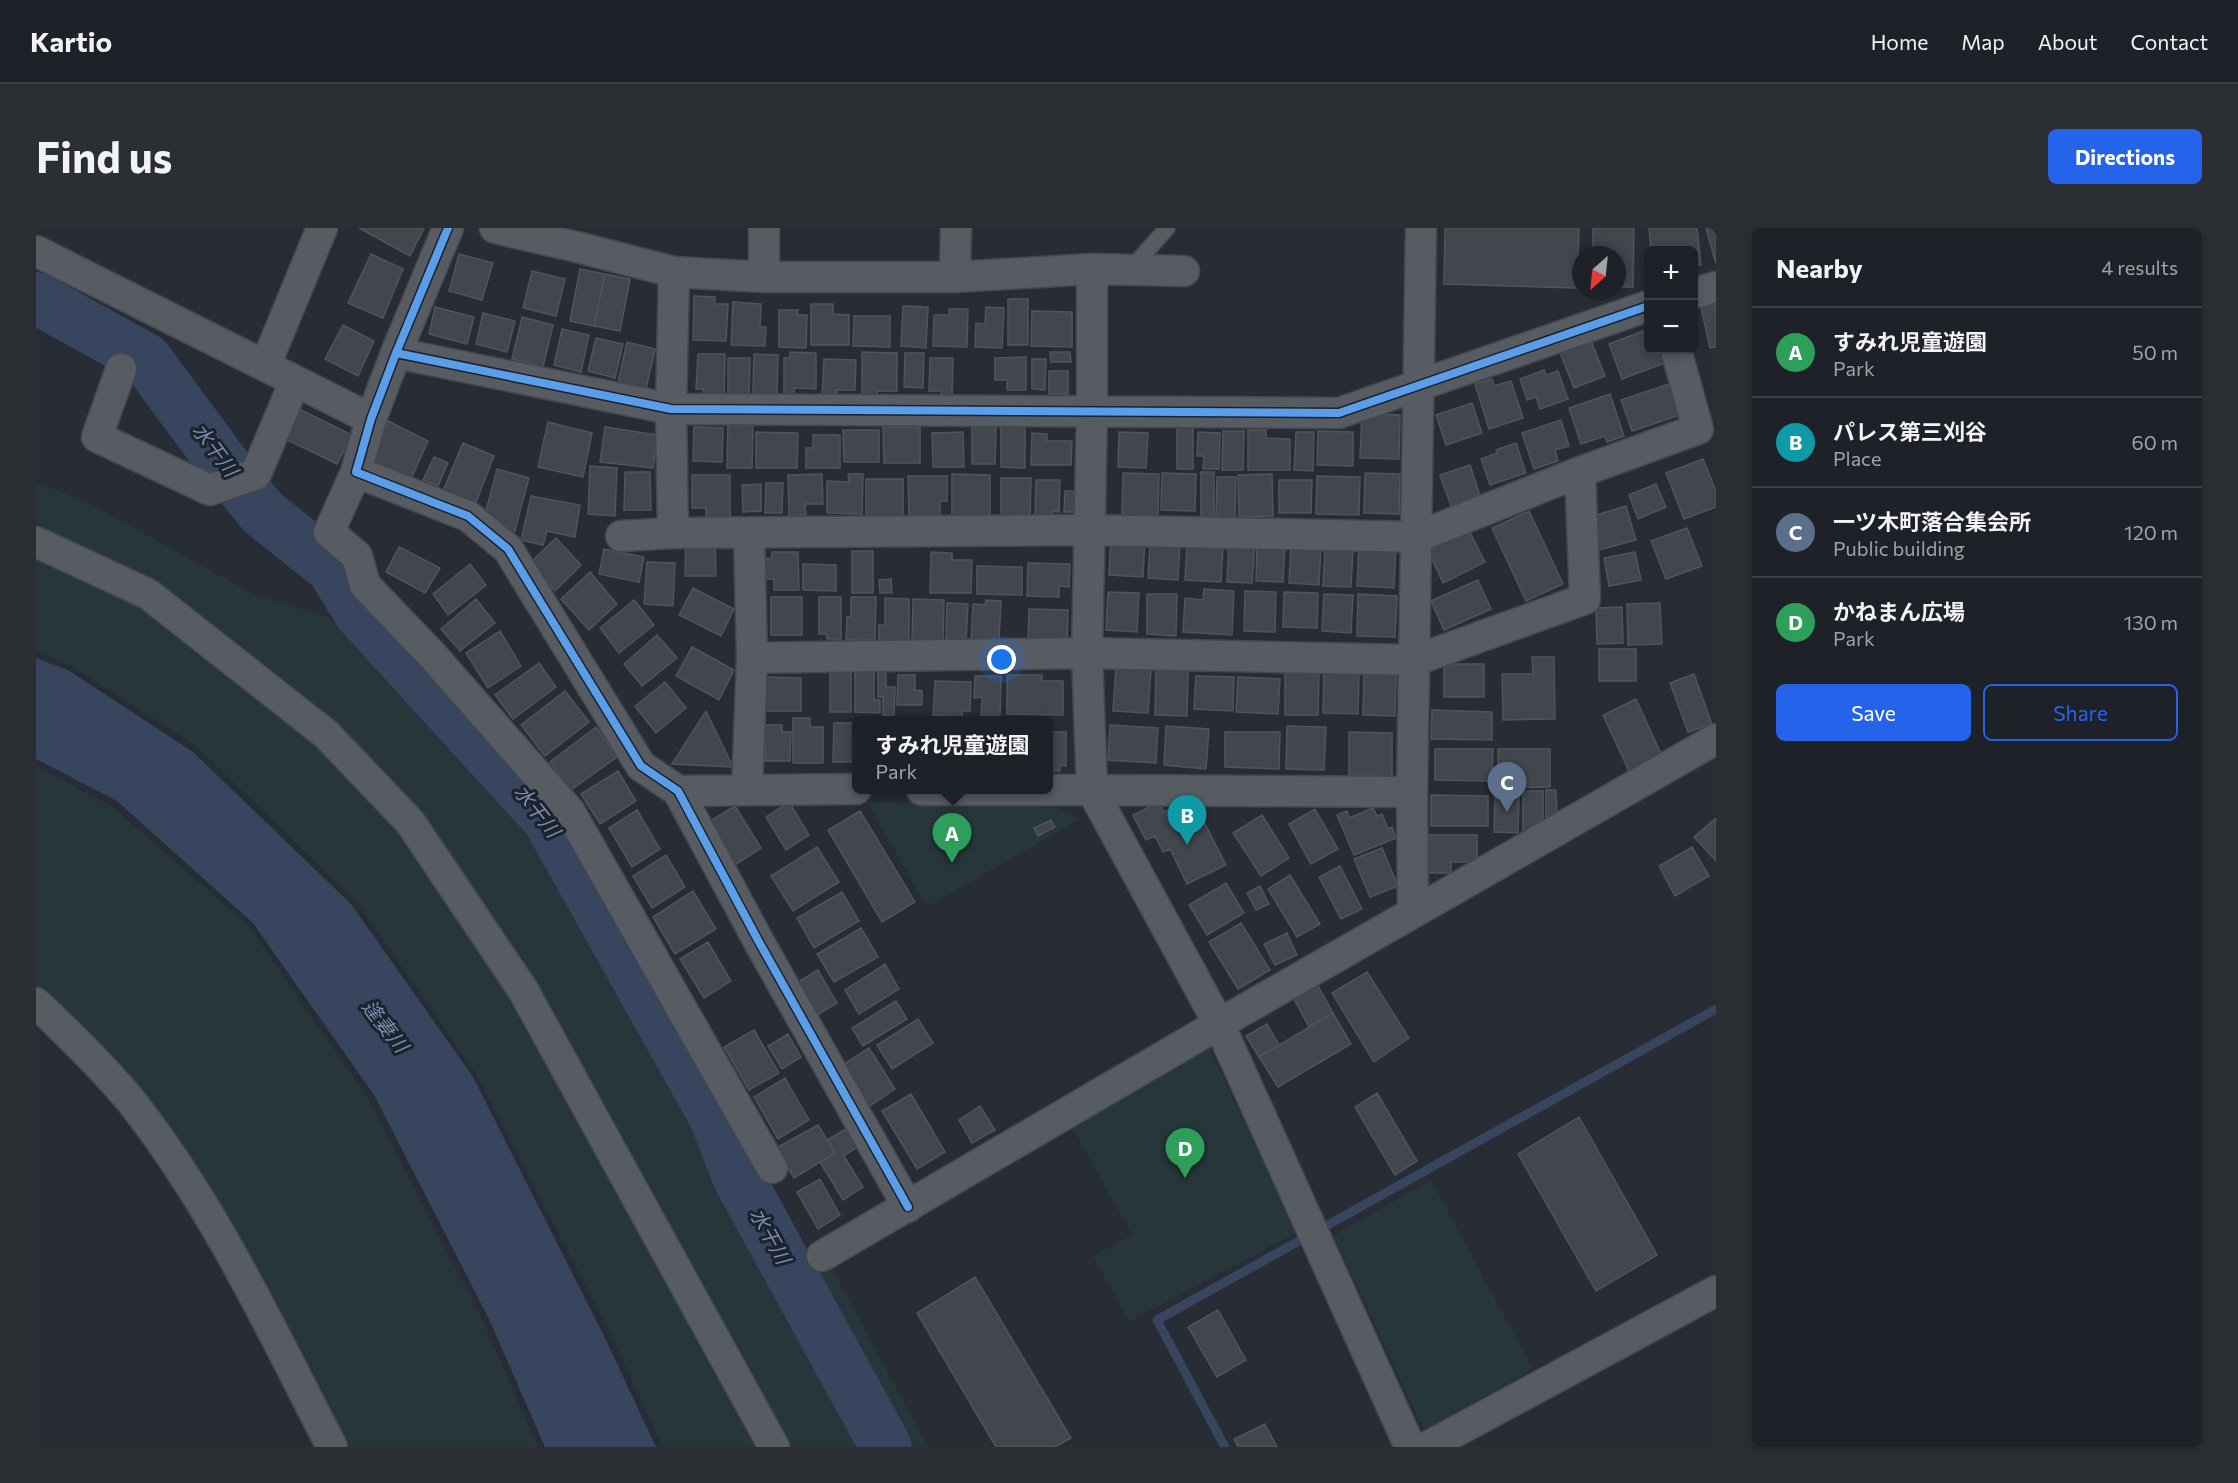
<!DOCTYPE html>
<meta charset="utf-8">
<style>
body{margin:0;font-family:Commissioner,"Noto Sans JP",sans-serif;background:#2b2e33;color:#f1f3f6}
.controls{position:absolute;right:18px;top:18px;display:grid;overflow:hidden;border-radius:9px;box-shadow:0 3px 9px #0003}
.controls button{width:54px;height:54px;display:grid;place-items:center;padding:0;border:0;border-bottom:2px solid #3c3e44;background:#1e2127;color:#f1f3f6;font:30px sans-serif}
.compass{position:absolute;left:1536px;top:18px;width:54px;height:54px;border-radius:50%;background:#1e2127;box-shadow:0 3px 9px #0003;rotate:207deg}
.you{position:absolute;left:966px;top:432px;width:21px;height:21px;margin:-15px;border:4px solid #fff;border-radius:50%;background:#1a73e8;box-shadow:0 0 0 9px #1a73e833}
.badge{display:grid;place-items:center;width:39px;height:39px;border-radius:50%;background:#2563eb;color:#fff;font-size:20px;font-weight:700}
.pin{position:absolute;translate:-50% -50px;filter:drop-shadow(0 2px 3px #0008)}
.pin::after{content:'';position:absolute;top:32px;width:21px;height:18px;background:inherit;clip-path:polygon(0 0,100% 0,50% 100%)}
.popup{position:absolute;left:816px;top:488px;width:201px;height:78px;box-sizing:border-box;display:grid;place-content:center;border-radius:9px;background:#1e2127;filter:drop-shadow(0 2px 4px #0005);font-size:20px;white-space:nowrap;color:#a1a3a7}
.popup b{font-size:22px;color:#f1f3f6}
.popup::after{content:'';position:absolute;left:50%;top:100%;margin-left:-12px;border:12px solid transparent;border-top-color:#1e2127}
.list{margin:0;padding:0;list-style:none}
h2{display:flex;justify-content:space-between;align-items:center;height:78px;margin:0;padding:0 24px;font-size:26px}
h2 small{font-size:20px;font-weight:400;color:#a1a3a7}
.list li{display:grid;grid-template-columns:39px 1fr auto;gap:18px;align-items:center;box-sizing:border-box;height:90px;padding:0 24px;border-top:2px solid #3c3e44}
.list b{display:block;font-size:22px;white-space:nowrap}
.list p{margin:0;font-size:20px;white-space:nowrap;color:#a1a3a7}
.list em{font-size:20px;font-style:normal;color:#a1a3a7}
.actions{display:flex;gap:12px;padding:18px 24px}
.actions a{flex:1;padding:14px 0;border:2px solid #2563eb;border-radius:9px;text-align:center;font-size:21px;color:#2563eb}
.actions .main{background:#2563eb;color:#fff}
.map{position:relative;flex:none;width:1680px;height:1219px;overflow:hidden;border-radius:9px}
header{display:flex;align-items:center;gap:36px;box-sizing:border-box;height:84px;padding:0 30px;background:#1e2127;border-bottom:2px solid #3c3e44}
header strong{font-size:28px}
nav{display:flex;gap:33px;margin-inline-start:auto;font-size:21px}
.intro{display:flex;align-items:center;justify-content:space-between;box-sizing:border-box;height:144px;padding:0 36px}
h1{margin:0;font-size:42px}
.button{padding:15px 27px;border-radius:9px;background:#2563eb;color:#fff;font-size:21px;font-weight:700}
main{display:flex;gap:36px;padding:0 36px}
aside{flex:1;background:#1e2127;border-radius:9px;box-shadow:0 3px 9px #0003}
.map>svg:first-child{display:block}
.green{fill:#26363a}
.water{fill:#37455e}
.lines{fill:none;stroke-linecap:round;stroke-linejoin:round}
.stream{stroke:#37455e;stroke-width:9}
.river{stroke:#37455e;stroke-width:52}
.building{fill:#42464d;stroke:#50545b;stroke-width:1.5}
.service-casing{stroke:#44474d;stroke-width:18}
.minor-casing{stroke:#44474d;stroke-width:33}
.service{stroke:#575b62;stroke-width:15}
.minor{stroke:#575b62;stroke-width:30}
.cycleway-casing{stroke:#1c222e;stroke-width:11}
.cycleway{stroke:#5a9eea;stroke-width:8}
.labels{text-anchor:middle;stroke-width:6;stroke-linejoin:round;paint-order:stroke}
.water-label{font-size:20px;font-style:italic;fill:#7b8dac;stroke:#1c222e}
</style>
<header>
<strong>Kartio</strong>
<nav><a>Home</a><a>Map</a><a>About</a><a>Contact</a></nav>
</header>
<div class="intro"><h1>Find us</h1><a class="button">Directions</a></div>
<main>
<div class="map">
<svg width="1680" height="1219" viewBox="0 0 1680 1219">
<rect width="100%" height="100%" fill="#282c34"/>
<path class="green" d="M0 254 53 275 217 366 292 389 495 604 620 815 831 1219H753L381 589 115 354 0 298Z
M0 323 109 377 283 517 367 606 473 758 726 1219H627L576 1109 441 847 321 674 161 519 36 438 0 423Z
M0 538 77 579 213 698 333 872 447 1093 502 1219H314L191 993 0 762Z
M831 574 1016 578 1044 591 891 679Z
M1172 817 1260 1005 1093 1094 1057 1028 1096 1007 1034 895Z
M1395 952 1497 1141 1388 1202 1297 1008Z
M790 1029 892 1219H867L770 1040Z"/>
<path class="water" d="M0 430 32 442 157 524 315 676 437 849 569 1110 620 1219H509L453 1091 338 867 217 695 81 573 0 531Z"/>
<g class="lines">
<path class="stream" d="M1189 1219 1121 1092 1680 781"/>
<path class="river" d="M0 70 110 131 189 238 226 284 296 340 323 384 512 591 679 889 702 949 850 1219"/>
</g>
<path class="building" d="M323 0H388L374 28Z
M1409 0H1543L1541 60 1408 56Z
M1557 0H1598L1597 59H1581V27H1557Z
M1613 0H1661L1665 37H1658V22H1615Z
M1670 0H1680V36Z
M335 26 367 41 347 90 312 75Z
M423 26 457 35 446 72 413 63Z
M544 41 569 46 558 98 534 93Z
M496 43 529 51 520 88 487 80Z
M569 46 594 51 584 103 558 98Z
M658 68 679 69V76H692L690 113 657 112Z
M972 71H992V117H972Z
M697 74 725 76 724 99H730L729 118 695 117Z
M775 76H797V86L813 87V117H775Z
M1680 76V119L1674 120 1665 79Z
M867 78 892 79 890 120 865 118Z
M399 79 438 89 431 116 393 106Z
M950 79 968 80 966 120 939 119 940 95 949 96Z
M913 81H932L931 119 897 118 898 87H913Z
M743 82H762L761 87H771L770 120 743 119Z
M996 83 1036 84V119L995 118Z
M447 85 479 93 471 124 440 116Z
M818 88H854V119L817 118Z
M486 89 517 97 507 139 476 131Z
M307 97 338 113 322 148 289 131Z
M526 101 553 107 545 144 518 137Z
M1612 101V122H1627L1631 134 1586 151 1573 116Z
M1552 105 1569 148 1538 160 1521 117Z
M560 110 587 116 579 150 552 143Z
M591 114 619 121 610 161 582 154Z
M754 124 780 125V161L758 160V169L748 168V130H754Z
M826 124 861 125V163H841V168H826Z
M1014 124H1034L1035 134H1015Z
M869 125H888L887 160 868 159Z
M662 126H689L688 168 667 167 668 161H660Z
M718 126 742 127 741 167 717 166Z
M990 129V162H971V152H959V130Z
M692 130H714L713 168 692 167Z
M894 130H917L916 168 905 167V163H893Z
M788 131 820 132 819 162H801L800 169 786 168Z
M996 131H1010L1009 162 996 161Z
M1508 142 1510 147 1522 143 1532 171 1504 181 1500 169 1491 172 1484 151Z
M1013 143H1032V166H1013Z
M1456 151 1458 158 1475 153 1487 190 1453 201 1439 156Z
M1633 156 1644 187 1596 203 1585 172Z
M1574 166 1588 208 1571 214 1569 208 1545 216 1533 180Z
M1436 175 1446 205 1410 217 1400 187Z
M261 180 316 207 301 236 247 210Z
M1326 185 1364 187 1363 231 1324 230Z
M1525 192 1533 218 1519 222 1522 233 1498 241 1486 205Z
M352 193 392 213 375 251 333 232Z
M512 194 556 205 547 249 502 239Z
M692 195 717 196 716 240H691Z
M936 196 960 197 959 236H936Z
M1141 196 1157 197V241H1141Z
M965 197H989V240L965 239Z
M569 199 621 207 617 240 564 234Z
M658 199 687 200 686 234 657 233Z
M847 199H884V235H848Z
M807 202H843V234H808Z
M1212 202H1230V210L1254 211V242H1212Z
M1187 203H1208L1207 242H1186Z
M1282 203 1317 204V238L1281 237Z
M720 204 762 205 761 240H720Z
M927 204 928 239H897L896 205Z
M1083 204 1112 205 1110 240 1082 239Z
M1162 204 1184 205 1183 241H1167L1168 228H1161Z
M1260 204H1278L1277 243 1258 242Z
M996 205 1011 206V213H1036L1035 237H995Z
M777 207H804V240H770V220H777Z
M427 215 458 228 439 277 407 263Z
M1480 215 1490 245 1454 257 1445 231 1461 225 1460 222Z
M398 229 412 235 402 258 387 252Z
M1667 231 1680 263V279L1648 291 1630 245Z
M1434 237 1444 268 1415 278 1404 247Z
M554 238 581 240 579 288 552 286Z
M461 241 493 250 478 306 446 298Z
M589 244H614L615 282H588Z
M1165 244H1178V291L1165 290Z
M1087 245 1123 246 1122 290 1086 288Z
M1126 245 1160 246 1159 283 1125 282Z
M1329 245 1364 246 1363 286 1328 285Z
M786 246 787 276H769L770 287 753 288 752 247Z
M812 246H827L826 286 791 285V253L813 254Z
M916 246 954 247V290H916Z
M1236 246 1237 288 1203 289 1202 247Z
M656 247H694V289H670V280H656Z
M872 248H911V273H904V289L873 290Z
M1281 248 1324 249 1323 287 1280 286Z
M1181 249H1200L1199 291H1180Z
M965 250H995L994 289H965Z
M830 251H867V290L830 289Z
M1000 252H1024L1023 284 1017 283V289L999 288Z
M1243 252H1276L1275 285H1243Z
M730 255H747L746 285H729Z
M725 256V283L707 284 706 257Z
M1620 256 1630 279 1602 291 1593 267Z
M1029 263H1038V284H1028Z
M495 268 544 277 539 309 511 303 507 317 485 312Z
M1590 278 1600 312 1559 323 1550 290Z
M1493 283 1527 356 1490 373 1456 300Z
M1651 300 1666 338 1630 351 1615 313Z
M1433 302 1449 334 1407 355 1392 322Z
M1075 308 1109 311 1107 349 1073 347Z
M679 309 680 348H649L650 310Z
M520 310 545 337 519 363 494 335Z
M1193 312 1219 314 1216 355 1191 354Z
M1221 314 1249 315 1247 354 1220 353Z
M1114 315 1144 316 1142 352 1112 350Z
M1323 315 1360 317 1358 360 1321 358Z
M1151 316 1187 319 1185 354 1149 352Z
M1255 316 1285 317 1283 357 1253 355Z
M363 319 404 340 389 365 350 344Z
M1289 319 1317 321 1315 359 1287 358Z
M568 321 608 329 603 354 563 346Z
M816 323H837V365H816Z
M736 324H762L763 362H738V351H730L729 331 736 330Z
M895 324 916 325V332H936L935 365H894Z
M1599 324 1605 352 1573 358 1568 330Z
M611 334 639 335 637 378 608 376Z
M992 335 1034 336 1033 359 1023 358V369L991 368Z
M434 336 450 357 412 387 397 366Z
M767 336 800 337V363L767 362Z
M941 338 986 339V367L941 366Z
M554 344 581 376 553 402 525 371Z
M855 351 856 365H844L843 352Z
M1442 352 1455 381 1408 402 1395 373Z
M657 360 698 381 685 408 643 387Z
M1168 361 1198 363 1196 407 1147 404 1149 370 1167 372Z
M1209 363 1240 364 1239 404 1208 403Z
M1072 364 1103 365 1101 404 1070 402Z
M1248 364 1282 365 1281 400 1247 399Z
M1111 366H1141L1140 408 1111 406Z
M1288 366 1317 367 1315 405 1286 403Z
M1322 366 1361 368 1359 409 1321 408Z
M735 369H766V407H735Z
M783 369H805V411H791L790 406H783Z
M815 369H840L839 412H810L811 389H815Z
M849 370 873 371V413L843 412V397H849Z
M440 371 459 395 424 423 405 401Z
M877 371 908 372 907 415 876 414Z
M598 372 618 397 583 425 564 400Z
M950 372 965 373 963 411 953 410V416L935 415 937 376 949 377Z
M911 375 932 376 930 412 910 411Z
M1624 375 1626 416 1592 417 1591 376Z
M1586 379 1587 415 1561 416 1560 380Z
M993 381 1032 382 1031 415 992 414Z
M464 403 485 438 452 460 430 425Z
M621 407 641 430 606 458 588 436Z
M656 419 698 442 683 472 640 448Z
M1563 421H1600V453H1563Z
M1496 429H1518L1519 491 1467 492 1466 446H1497Z
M503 435 520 459 477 491 459 467Z
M1408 436H1448V469H1408Z
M1080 439 1115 441 1112 485 1077 483Z
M794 440H815V484H794Z
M819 441H838V472H844V485L819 484Z
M1120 442 1152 443 1151 488 1119 487Z
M1249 442H1283L1282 487H1249Z
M842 443H850V459H859L858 487H847V469H842Z
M1288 444 1323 445 1322 486 1287 485Z
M1328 444 1360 445 1359 488 1327 487Z
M1658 446 1676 496 1652 504 1634 455Z
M862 447H879V462L886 463V477H861Z
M971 447H1006V453H1027V487L971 486Z
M939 448H965L964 488H945L946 469 938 470Z
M1160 448 1198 449 1197 483 1158 481Z
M729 449 765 450V483H729Z
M1202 449 1244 451 1242 486 1200 484Z
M899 453 935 454 934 483H926V489L897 487Z
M629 454 650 480 620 505 599 478Z
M529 463 553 494 509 528 485 497Z
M1600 471 1626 528 1593 543 1567 487Z
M1396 482 1456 484V512L1395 511Z
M670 483 697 539 636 536Z
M757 490H774V499H787V535H757Z
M798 495H820V534H797Z
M729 497H746V504H755L754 533H729Z
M1074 497 1122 500 1120 535 1072 532Z
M1130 498 1173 501 1170 541 1128 537Z
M1251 498 1290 499 1288 542 1250 541Z
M560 499 581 529 535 562 514 534Z
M1012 504H1030V538L1024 537V543H1012Z
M1189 504H1244L1243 541 1189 539Z
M1313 504 1356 505V548L1313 547Z
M1399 521H1457L1456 553 1399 552Z
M1462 521H1514V559L1462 560Z
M582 543 600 573 564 596 545 566Z
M1510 562H1520L1521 589H1510Z
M1487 563H1507V594L1487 604Z
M1395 567 1452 568V598H1395Z
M1459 567 1483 568 1482 605 1458 604Z
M753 574 773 607 750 622 730 589Z
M1123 574 1128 584 1144 576 1154 596 1166 590 1190 637 1151 656 1134 621 1127 624 1119 608 1110 612 1097 587Z
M699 578 725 620 696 639 669 596Z
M1337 580 1341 588 1346 586 1352 601 1356 599 1360 610 1318 627 1301 587 1311 583 1313 590Z
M1279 581 1302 621 1275 636 1253 596Z
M601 582 624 621 596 639 573 600Z
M824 583 879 674 846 694 792 602Z
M1226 587 1253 630 1225 648 1197 605Z
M1680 590V633L1658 609Z
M1015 592 1019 599 1002 608 998 600Z
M1391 607H1441V634H1415V645H1391Z
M781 619 803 654 757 683 735 648Z
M1656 619 1673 648 1639 668 1623 638Z
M1346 620 1362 658 1334 669 1318 631Z
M630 627 649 659 616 680 597 648Z
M1304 638 1326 681 1305 691 1283 649Z
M1254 647 1284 696 1261 709 1232 661Z
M1190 655 1208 685 1171 707 1153 677Z
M1224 658 1233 676 1220 682 1211 665Z
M657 663 680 701 639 726 617 689Z
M806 664 823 693 778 720 761 690Z
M1205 695 1234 742 1202 761 1173 714Z
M825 700 842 729 798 754 781 726Z
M1251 705 1261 727 1239 737 1228 716Z
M672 714 695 753 668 770 644 731Z
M849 736 863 761 823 786 809 762Z
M782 742 801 775 781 787 762 754Z
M1331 744 1373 810 1338 834 1296 765Z
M1281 756 1297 785 1273 799 1257 769Z
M860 773 871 791 827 818 816 800Z
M1297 785 1315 816 1242 859 1223 829Z
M882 791 897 815 856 841 841 817Z
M1231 796 1243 817 1223 829 1210 808Z
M718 802 743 845 713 862 688 819Z
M752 806 765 829 746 841 732 818Z
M833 820 859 861 831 880 805 838Z
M749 850 773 892 742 911 718 869Z
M1341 865 1381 933 1359 947 1319 879Z
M875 866 909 924 881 941 846 883Z
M944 878 959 902 936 915 923 892Z
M1543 889 1621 1027 1560 1063 1482 926Z
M782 897 799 925 758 950 740 920Z
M813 899 824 917 808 928 827 959 807 972 784 934 799 925 791 912Z
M784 951 804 987 782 1001 761 964Z
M939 1049 1035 1210 1019 1219H960L881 1085Z
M1182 1082 1210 1132 1181 1149 1152 1099Z
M1229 1196 1241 1219H1202L1198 1211Z"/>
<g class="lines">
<g class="service-casing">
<path id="service" d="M1095 41 1131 0"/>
</g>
<g class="minor-casing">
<path id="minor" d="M412 0 360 125 335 191 320 244 432 288 472 321 605 538 642 563 723 714 872 979
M459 0 541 19 638 44 728 49H919L1056 41 1148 43
M0 23 335 191
M1056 41V182L1051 425 1056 562 1376 564
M728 49V0
M919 49 920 0
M1658 65 1680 59
M360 125 635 181 1303 185 1612 78
M229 138 286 0
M85 141 61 209 174 262 220 246 259 153
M320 244 293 304 321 328 329 357 397 428 534 584 736 940
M637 305 635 181 638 44
M585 308 637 305 1053 302 1381 309 1544 244 1662 201 1640 122
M0 314 112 366 290 506 374 594 487 762 738 1219
M716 430 1051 425 1380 432 1549 371 1544 244
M711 561 716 430 713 306
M886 562H1056L1183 796 1374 1219
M642 563 820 561
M1377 684 1376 564 1385 0
M0 775C33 806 66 838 95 873 178 978 235 1101 296 1219
M786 1028 1183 796 1680 511
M1391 1219 1680 1063"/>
</g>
<use href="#service" class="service"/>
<use href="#minor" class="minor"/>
<g class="cycleway-casing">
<path id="cycleway" d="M412 0 360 125 335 191 320 244 432 288 472 321 605 538 642 563 723 714 872 979
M360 125 635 181 1303 185 1612 78"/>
</g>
<use href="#cycleway" class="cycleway"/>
</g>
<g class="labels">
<g class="water-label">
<text transform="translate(179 222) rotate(53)" y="7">水干川</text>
<text transform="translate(501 583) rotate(52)" y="7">水干川</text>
<text transform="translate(349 798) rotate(52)" y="7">逢妻川</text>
<text transform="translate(734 1008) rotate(61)" y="7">水干川</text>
</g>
</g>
</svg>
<div class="controls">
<button>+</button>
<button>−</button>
</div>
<svg class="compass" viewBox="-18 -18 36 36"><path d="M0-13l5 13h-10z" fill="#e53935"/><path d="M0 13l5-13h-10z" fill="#a1a3a7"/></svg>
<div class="you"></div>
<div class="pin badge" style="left:916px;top:635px;background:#2e9e5b">A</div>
<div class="popup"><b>すみれ児童遊園</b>Park</div>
<div class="pin badge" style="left:1151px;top:617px;background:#0f9aa8">B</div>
<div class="pin badge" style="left:1471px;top:584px;background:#5c6f8a">C</div>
<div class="pin badge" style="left:1149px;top:950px;background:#2e9e5b">D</div>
</div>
<aside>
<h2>Nearby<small>4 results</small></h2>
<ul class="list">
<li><span class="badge" style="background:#2e9e5b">A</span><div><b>すみれ児童遊園</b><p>Park</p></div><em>50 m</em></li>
<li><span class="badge" style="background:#0f9aa8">B</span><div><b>パレス第三刈谷</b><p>Place</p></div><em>60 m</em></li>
<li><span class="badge" style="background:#5c6f8a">C</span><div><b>一ツ木町落合集会所</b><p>Public building</p></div><em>120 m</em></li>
<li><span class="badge" style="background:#2e9e5b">D</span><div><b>かねまん広場</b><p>Park</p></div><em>130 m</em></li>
</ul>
<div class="actions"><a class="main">Save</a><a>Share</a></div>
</aside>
</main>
